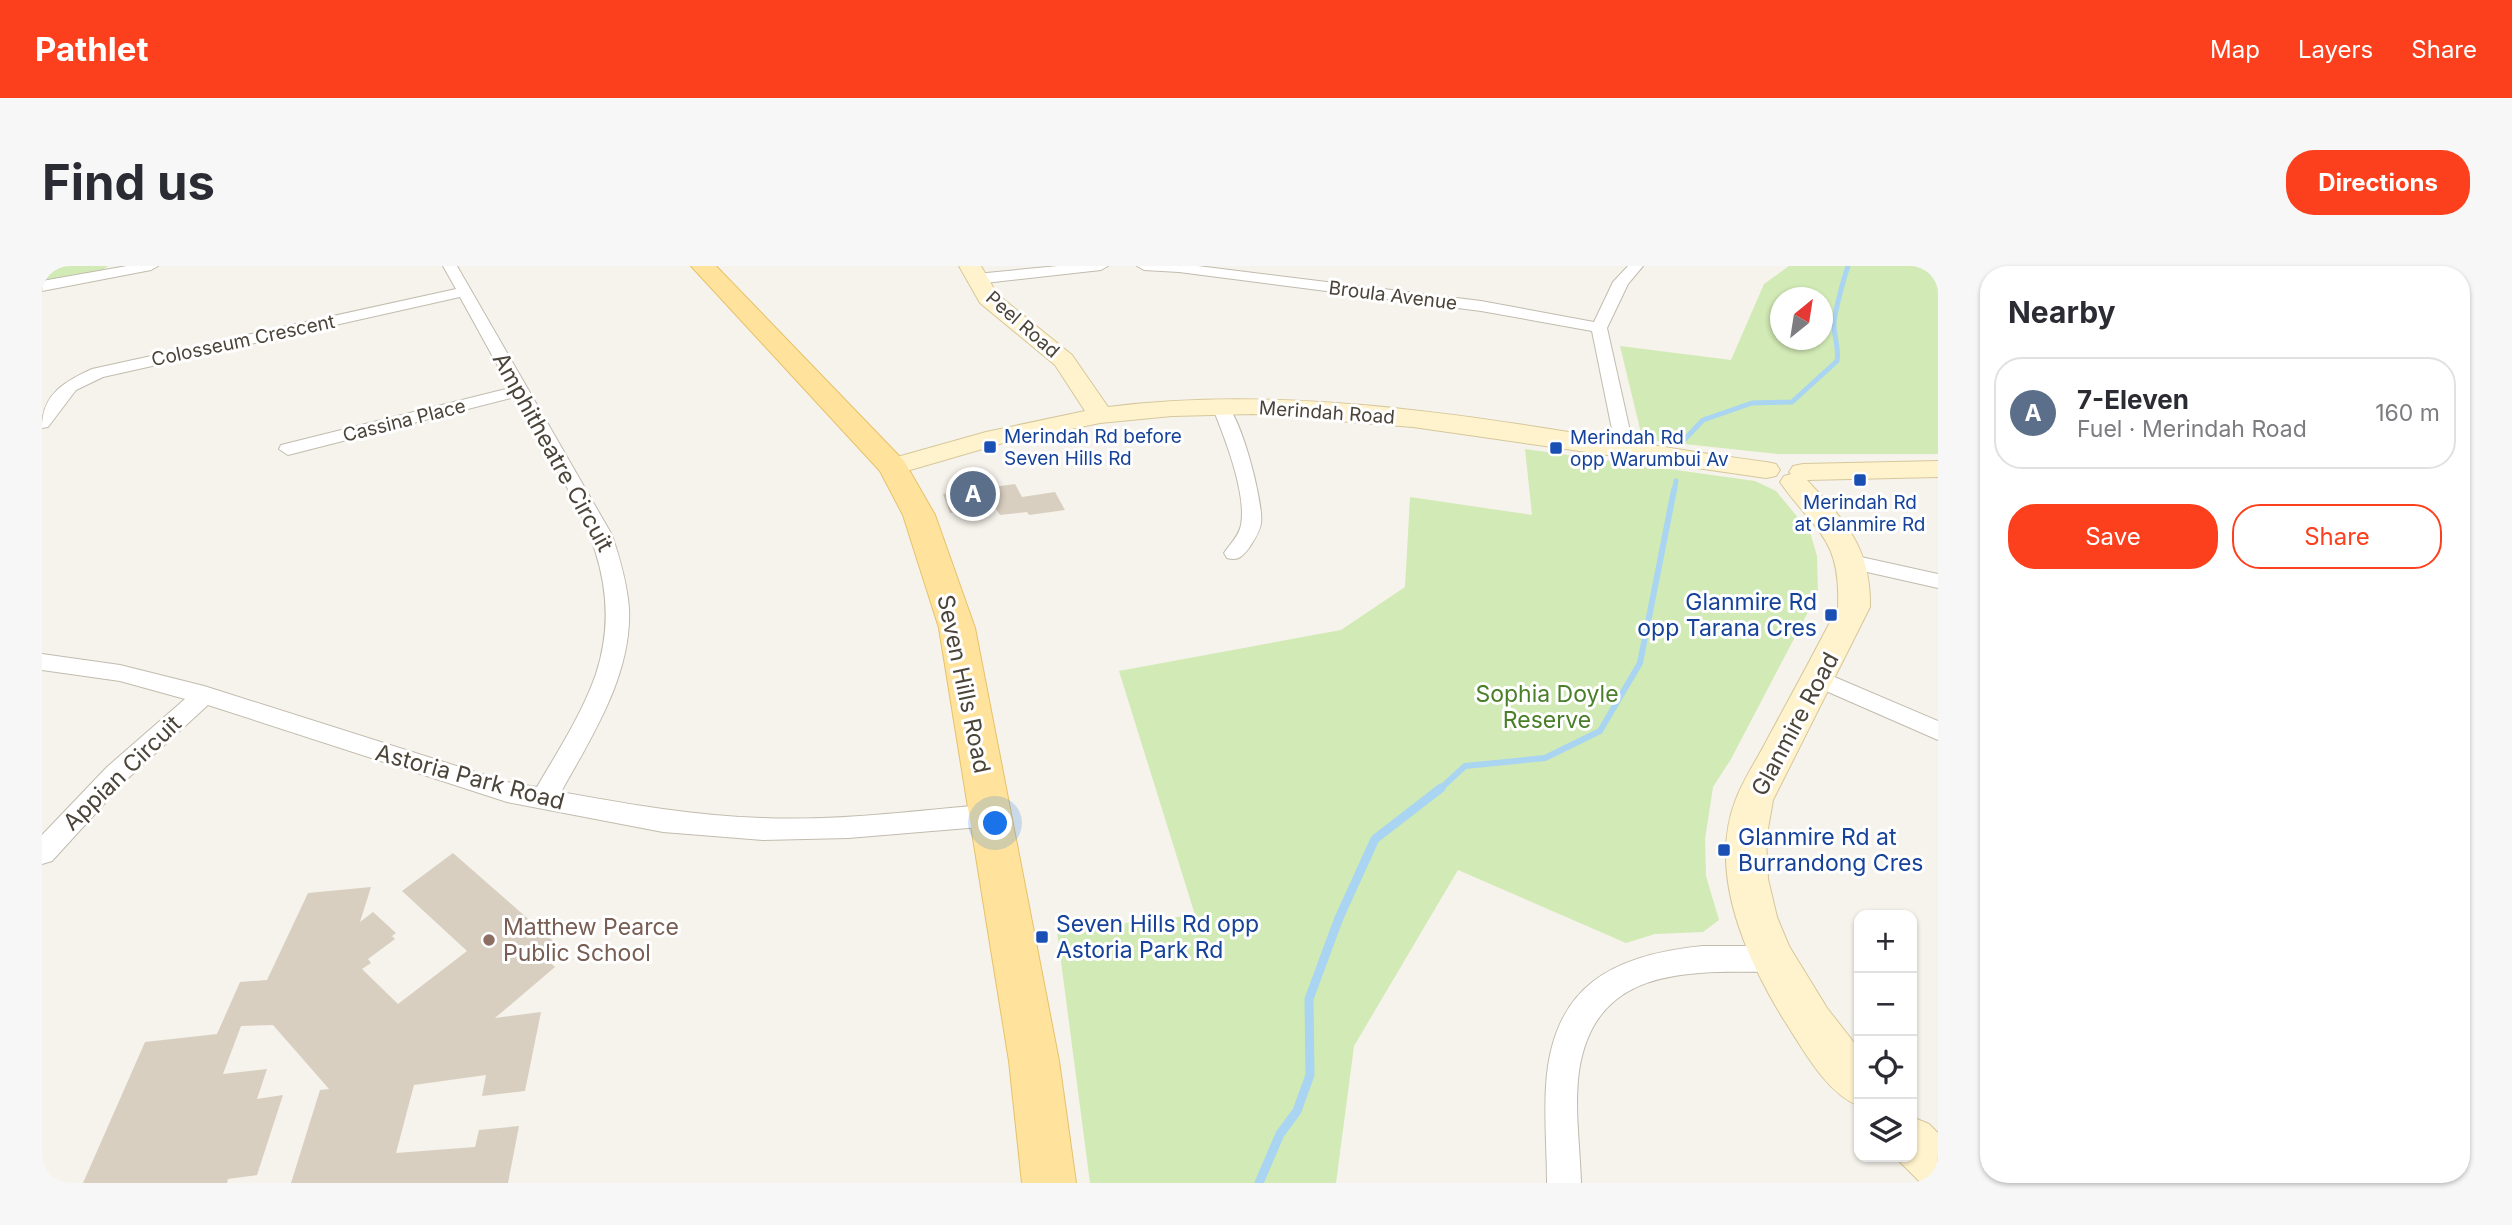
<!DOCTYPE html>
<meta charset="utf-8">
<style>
body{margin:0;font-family:Inter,sans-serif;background:#f7f7f7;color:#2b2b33}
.controls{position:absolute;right:21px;bottom:21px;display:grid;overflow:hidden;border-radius:14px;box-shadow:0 2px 5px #0004}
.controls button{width:63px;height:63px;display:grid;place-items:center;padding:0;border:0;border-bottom:2px solid #e1e1e2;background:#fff;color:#2b2b33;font:35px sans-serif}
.compass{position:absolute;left:1728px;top:21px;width:63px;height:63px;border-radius:50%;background:#fff;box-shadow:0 2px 5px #0004;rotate:30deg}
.you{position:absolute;left:954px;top:558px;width:24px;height:24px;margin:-18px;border:5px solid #fff;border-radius:50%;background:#1a73e8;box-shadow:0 0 0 10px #1a73e833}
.badge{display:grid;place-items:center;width:46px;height:46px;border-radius:50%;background:#fc3f1d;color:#fff;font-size:23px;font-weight:700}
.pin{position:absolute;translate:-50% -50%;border:4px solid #fff;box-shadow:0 2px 7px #0006}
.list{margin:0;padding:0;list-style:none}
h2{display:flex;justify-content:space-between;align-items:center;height:91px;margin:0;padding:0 28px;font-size:30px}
h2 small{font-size:23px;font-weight:400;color:#7c7c81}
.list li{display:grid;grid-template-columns:46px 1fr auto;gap:21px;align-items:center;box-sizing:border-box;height:112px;margin:0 14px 14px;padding:0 14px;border:2px solid #e1e1e2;border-radius:28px}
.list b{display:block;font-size:26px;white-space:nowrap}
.list p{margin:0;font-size:23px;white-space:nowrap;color:#7c7c81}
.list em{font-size:23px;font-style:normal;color:#7c7c81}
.actions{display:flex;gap:14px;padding:21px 28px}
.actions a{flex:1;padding:16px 0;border:2px solid #fc3f1d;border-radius:28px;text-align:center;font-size:24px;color:#fc3f1d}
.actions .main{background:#fc3f1d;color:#fff}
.icon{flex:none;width:38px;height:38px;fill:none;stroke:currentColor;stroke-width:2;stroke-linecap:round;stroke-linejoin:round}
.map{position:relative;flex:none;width:1896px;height:917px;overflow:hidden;border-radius:28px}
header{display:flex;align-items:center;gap:42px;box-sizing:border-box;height:98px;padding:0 35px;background:#fc3f1d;color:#fff}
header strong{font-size:33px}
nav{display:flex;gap:38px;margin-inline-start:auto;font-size:24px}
.intro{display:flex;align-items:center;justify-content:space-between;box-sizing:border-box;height:168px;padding:0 42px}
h1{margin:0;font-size:49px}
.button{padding:18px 32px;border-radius:28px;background:#fc3f1d;color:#fff;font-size:24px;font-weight:700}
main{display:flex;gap:42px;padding:0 42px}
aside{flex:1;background:#fff;border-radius:28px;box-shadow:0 2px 5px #0004}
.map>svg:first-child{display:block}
.green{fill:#d2eab5;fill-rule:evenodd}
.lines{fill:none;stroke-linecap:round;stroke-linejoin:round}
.stream-far2{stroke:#a9d4f2;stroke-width:5}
.stream-far1{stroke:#a9d4f2;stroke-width:6}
.stream{stroke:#a9d4f2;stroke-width:9}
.building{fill:#d8cfc1}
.street-casing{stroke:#c2bbae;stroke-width:2}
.secondary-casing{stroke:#d6c79b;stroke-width:2}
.primary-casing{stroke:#e6c16a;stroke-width:2}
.street{fill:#fff;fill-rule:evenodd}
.secondary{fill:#fff3cd;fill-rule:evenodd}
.primary{fill:#ffe39c;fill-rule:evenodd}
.transit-dot{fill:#1a4fb4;stroke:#fff;stroke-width:2.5}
.education-dot{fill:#8d6e63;stroke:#fff;stroke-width:2.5}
.labels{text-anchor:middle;stroke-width:6;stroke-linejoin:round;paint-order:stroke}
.far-street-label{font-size:19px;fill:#4b4439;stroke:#fff}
.far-transit-label{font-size:19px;fill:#164399;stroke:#fff;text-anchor:start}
.street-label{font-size:23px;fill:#4b4439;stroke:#fff}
.transit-label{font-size:23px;fill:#164399;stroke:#fff;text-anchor:start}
.park-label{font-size:23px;fill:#4a7f2a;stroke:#fff}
.education-label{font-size:23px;fill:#785e54;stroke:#fff;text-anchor:start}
</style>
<header>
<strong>Pathlet</strong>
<nav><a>Map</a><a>Layers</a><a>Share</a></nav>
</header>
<div class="intro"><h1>Find us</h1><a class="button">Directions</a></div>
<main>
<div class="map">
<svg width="1896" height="917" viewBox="0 0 1896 917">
<rect width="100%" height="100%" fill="#f6f3ec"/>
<path class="green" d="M0 0H66L59 5 0 18Z
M1747 0H1896V188H1736L1614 175 1599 167 1578 80 1689 94 1722 18ZM1738 32H1780V74H1738Z
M1483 183 1713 215 1734 225 1768 266 1775 290 1776 327 1689 493 1671 521 1663 573 1664 610 1677 654 1661 666 1613 668 1584 677 1416 604 1312 780 1294 917H1048L1015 665 1153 649 1077 405 1299 364 1363 321 1368 231 1490 249Z"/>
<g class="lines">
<path class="stream-far2" d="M1642 174 1661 154 1710 137 1750 136 1795 95C1797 82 1793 74 1792 61 1791 51 1802 12 1806 0
M1632 226 1634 215"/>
<path class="stream-far1" d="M1397 524 1423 500 1503 492 1558 465 1598 397 1632 224"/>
<path class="stream" d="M1217 917 1238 868 1255 845 1268 809 1267 733 1297 652 1333 573 1399 522"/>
</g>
<path class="building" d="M973 218 980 231 1013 226 1023 244 987 249 985 246 958 249 952 240 908 247 901 228Z
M411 587 517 680 503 692 513 701 453 752 499 746 483 825 440 830 444 809 372 819 354 887 433 881 437 864 477 860 466 917H249L278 824 287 823 231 759 199 760 181 808 225 803 215 833 241 829 215 909 186 913 185 917H41L103 776 175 768 198 716 225 714 266 627 329 621 318 656 331 646 354 667 350 670 353 673 326 693 329 697 320 703 356 738 425 685 360 625Z"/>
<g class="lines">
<g class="street-casing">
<path id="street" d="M85 0H116L109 4 0 25V15Z
M401 0H415L570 269C578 293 585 317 587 342 590 409 550 470 519 526 586 538 652 550 720 552 797 555 874 545 950 538L959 542 963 549 959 556 950 560 806 572 721 574 621 566 465 536 166 439 83 515 10 595 0 598V569L65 501 143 433 78 415 0 404V388L78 399 162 420 465 516 495 521C516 485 540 448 554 408 589 301 522 220 473 131L246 189 237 183 239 179 468 122 418 31 61 111 34 124 6 161 0 162C0 128 22 116 50 103L414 23Z
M1016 0H1066L1059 4 934 18 926 13 934 8Z
M1095 0H1156L1439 35 1552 56 1571 16 1586 0H1601L1586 18 1565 62 1592 183 1583 189 1574 183 1550 65 1439 45 1137 6 1102 4Z
M1179 135C1197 139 1222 237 1219 257 1218 266 1212 274 1207 282 1200 291 1196 295 1185 292L1182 287C1188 278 1197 270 1199 259 1205 227 1182 170 1170 140Z
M1810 289 1896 308V322L1803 301 1799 296 1803 291Z
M1776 404 1896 455V474L1768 418 1764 412 1768 406Z
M1661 680H1730L1740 684 1745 693 1740 702 1730 706C1646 705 1553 700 1537 805 1532 841 1538 880 1539 917H1505C1505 885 1502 852 1504 820 1510 720 1570 689 1661 680Z"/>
</g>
<g class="secondary-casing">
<path id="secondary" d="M917 0H939L955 28 1030 89 1066 141C1286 113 1507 167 1724 196L1734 198 1738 204 1734 210 1724 212 1371 161 1211 148 1130 150 1058 157 961 177 851 209 841 207 837 201 841 195 944 166 1043 145 1013 99 938 37Z
M1896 195V211L1765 214C1804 256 1829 282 1828 341L1731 534 1724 574 1726 613 1735 651 1747 680 1785 742 1817 783V840C1784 827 1761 783 1742 754 1704 692 1665 606 1694 533 1702 512 1716 492 1726 472 1750 428 1773 385 1796 341 1799 271 1773 266 1738 216L1742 210 1749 208 1747 206 1751 200 1761 198Z
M1870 851 1887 858 1896 867V917H1879L1853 891H1870Z"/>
</g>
<g class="primary-casing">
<path id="primary" d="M649 0H674L862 195 893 249 933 362 1017 795 1034 917H980L967 795 897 362 861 249 838 205Z"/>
</g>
<use href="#street" class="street"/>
<use href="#secondary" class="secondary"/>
<use href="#primary" class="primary"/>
</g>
<g class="transit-dot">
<rect x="941" y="174" width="14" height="14" rx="3.5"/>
<rect x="1507" y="175" width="14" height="14" rx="3.5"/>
<rect x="1811" y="207" width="14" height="14" rx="3.5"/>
<rect x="1782" y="342" width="14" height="14" rx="3.5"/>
<rect x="1675" y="577" width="14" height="14" rx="3.5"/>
<rect x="993" y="664" width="14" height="14" rx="3.5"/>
</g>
<circle class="education-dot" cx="447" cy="674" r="7"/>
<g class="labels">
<g class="far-street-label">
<text transform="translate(1351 29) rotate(7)" y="7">Broula Avenue</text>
<text transform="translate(981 58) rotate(41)" y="7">Peel Road</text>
<text transform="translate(201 74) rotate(-12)" y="7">Colosseum Crescent</text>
<text transform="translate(1285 146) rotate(4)" y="7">Merindah Road</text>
<text transform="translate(362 154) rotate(-14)" y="7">Cassina Place</text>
</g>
<g class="far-transit-label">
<text x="962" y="177">Merindah Rd before<tspan x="962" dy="22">Seven Hills Rd</tspan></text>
<text x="1528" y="178">Merindah Rd<tspan x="1528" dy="22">opp Warumbui Av</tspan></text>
<text x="1818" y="243" text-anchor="middle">Merindah Rd<tspan x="1818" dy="22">at Glanmire Rd</tspan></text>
</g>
<g class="street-label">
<text transform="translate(511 186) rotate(61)" y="8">Amphitheatre Circuit</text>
<text transform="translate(922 418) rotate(78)" y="8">Seven Hills Road</text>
<text transform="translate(1753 458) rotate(-62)" y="8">Glanmire Road</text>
<text transform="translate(80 507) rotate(-44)" y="8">Appian Circuit</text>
<text transform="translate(428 511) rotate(15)" y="8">Astoria Park Road</text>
</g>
<g class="transit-label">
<text x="1775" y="344" text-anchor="end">Glanmire Rd<tspan x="1775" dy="26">opp Tarana Cres</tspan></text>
<text x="1696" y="579">Glanmire Rd at<tspan x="1696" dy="26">Burrandong Cres</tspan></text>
<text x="1014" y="666">Seven Hills Rd opp<tspan x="1014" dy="26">Astoria Park Rd</tspan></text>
</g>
<g class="park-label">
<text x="1505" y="436">Sophia Doyle<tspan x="1505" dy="26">Reserve</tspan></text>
</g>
<g class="education-label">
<text x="461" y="669">Matthew Pearce<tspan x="461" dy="26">Public School</tspan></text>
</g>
</g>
</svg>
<div class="controls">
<button>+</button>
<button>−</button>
<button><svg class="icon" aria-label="locate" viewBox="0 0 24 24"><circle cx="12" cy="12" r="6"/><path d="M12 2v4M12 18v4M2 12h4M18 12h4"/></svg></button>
<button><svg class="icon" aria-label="layers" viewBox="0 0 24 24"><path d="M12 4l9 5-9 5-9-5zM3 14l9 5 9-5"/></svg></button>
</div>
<svg class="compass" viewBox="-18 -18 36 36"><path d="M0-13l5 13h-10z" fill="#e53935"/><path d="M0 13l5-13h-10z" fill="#7c7c81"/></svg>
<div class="you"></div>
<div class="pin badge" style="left:931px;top:228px;background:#5c6f8a">A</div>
</div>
<aside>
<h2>Nearby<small></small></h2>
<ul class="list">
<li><span class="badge" style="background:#5c6f8a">A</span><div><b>7-Eleven</b><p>Fuel · Merindah Road</p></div><em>160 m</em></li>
</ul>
<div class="actions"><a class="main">Save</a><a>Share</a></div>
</aside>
</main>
